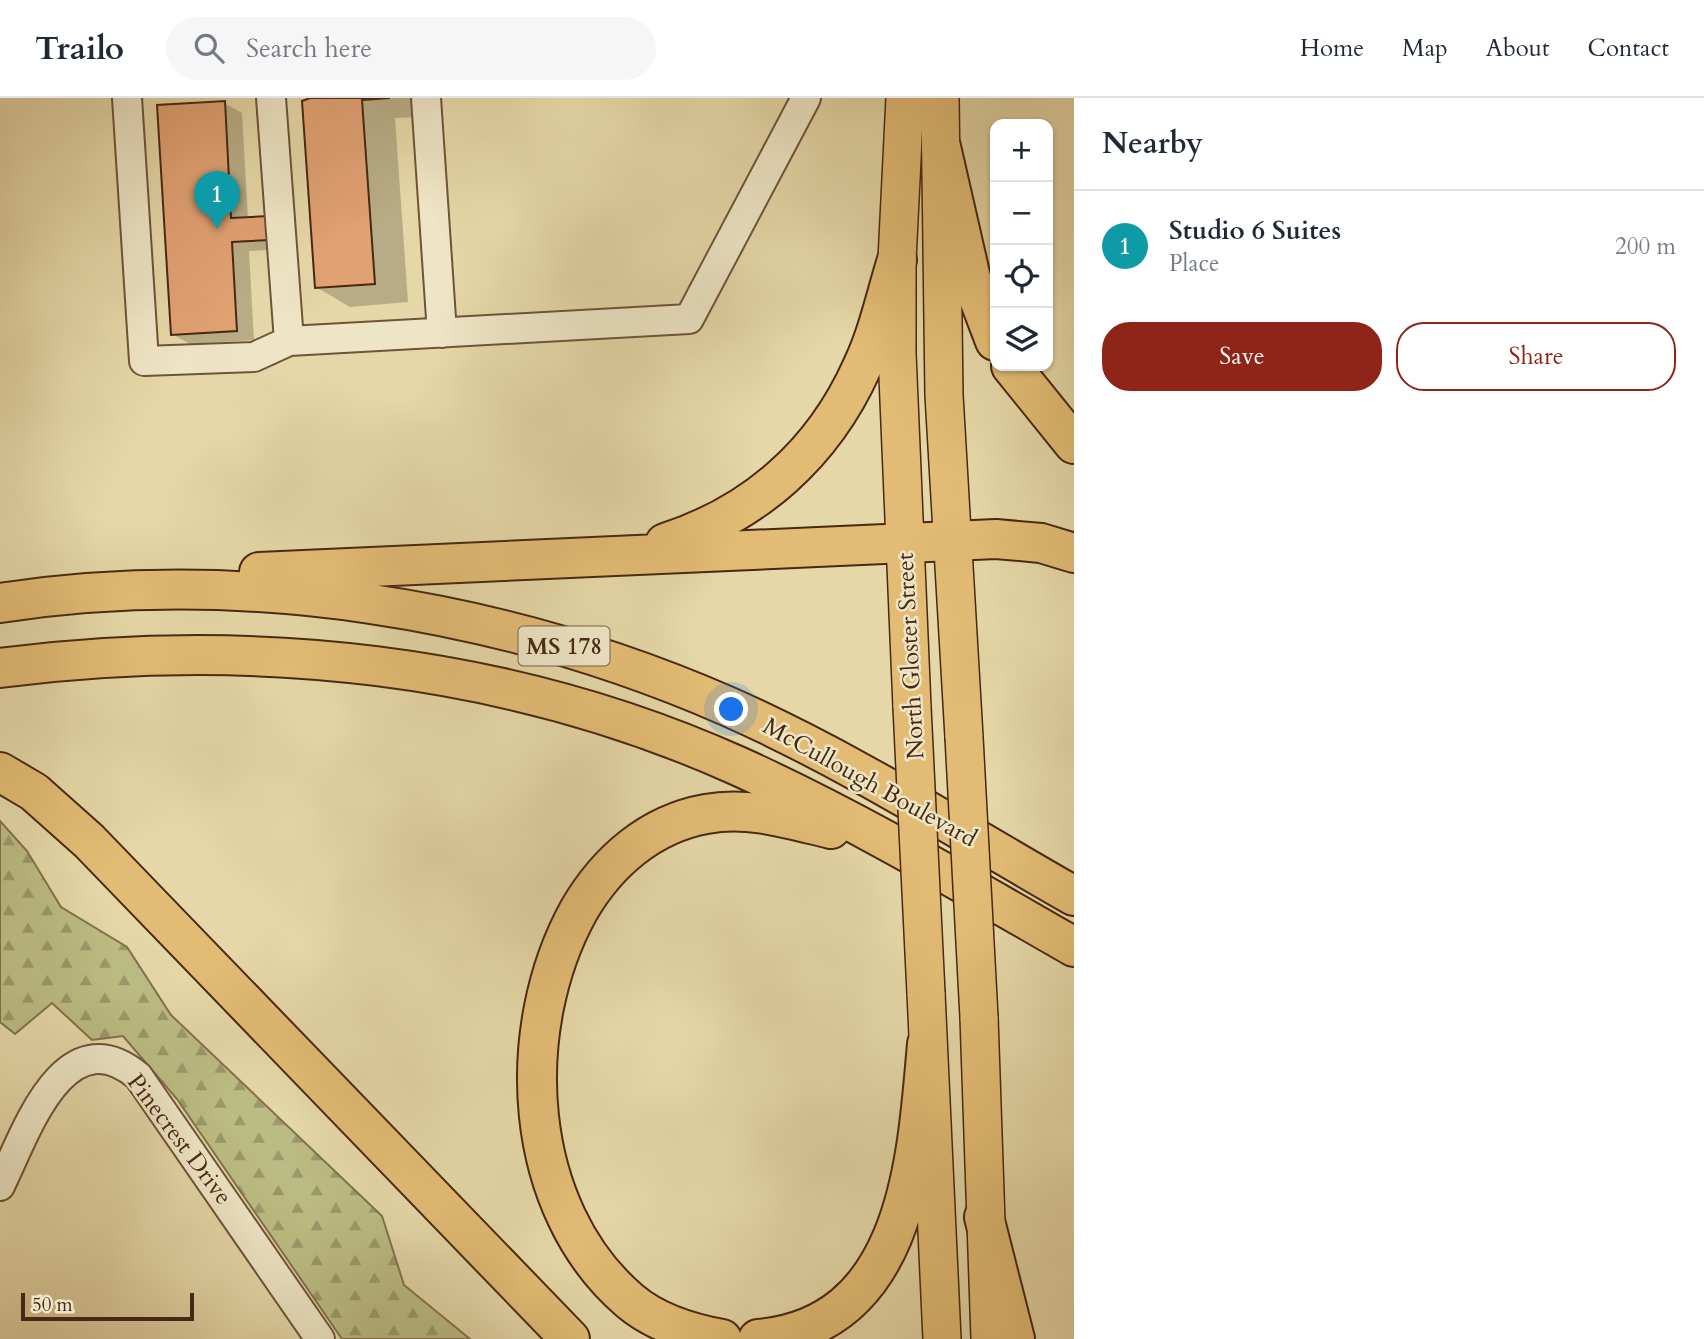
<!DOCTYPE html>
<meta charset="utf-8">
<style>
body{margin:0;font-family:Cardo,serif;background:#f6f6f7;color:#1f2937}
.controls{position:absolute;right:21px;top:21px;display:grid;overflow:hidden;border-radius:14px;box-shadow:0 2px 5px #0004}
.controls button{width:63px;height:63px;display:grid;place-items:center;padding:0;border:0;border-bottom:2px solid #e0e1e3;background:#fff;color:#1f2937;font:35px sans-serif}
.scale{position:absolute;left:21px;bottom:18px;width:173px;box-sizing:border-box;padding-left:7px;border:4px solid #482813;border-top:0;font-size:19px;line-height:24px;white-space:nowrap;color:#482813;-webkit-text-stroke:5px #eee5c6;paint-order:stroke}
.you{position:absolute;left:732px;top:612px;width:24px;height:24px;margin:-18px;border:5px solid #fff;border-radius:50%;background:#1a73e8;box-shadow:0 0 0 10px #1a73e833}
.badge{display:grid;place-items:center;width:46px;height:46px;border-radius:50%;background:#8f2418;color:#fff;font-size:23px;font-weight:700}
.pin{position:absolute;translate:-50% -58px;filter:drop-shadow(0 2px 4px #0008)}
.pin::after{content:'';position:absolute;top:37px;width:24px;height:21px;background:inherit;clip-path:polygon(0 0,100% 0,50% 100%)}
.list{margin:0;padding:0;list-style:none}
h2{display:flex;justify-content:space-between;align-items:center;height:91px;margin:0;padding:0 28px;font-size:30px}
h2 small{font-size:23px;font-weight:400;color:#747a83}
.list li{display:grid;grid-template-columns:46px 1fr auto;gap:21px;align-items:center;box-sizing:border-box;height:112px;padding:0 28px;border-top:2px solid #e0e1e3}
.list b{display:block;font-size:26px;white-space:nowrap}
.list p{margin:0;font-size:23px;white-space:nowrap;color:#747a83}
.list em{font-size:23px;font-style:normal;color:#747a83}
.actions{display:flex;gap:14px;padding:21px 28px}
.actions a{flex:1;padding:16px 0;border:2px solid #8f2418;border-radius:28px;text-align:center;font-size:24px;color:#8f2418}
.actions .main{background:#8f2418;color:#fff}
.icon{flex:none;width:38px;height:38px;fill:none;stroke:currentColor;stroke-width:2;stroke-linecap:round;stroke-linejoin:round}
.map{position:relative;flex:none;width:1074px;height:1241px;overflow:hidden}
header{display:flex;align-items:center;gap:42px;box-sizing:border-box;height:98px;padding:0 35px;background:#fff;border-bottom:2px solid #e0e1e3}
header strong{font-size:33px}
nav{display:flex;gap:38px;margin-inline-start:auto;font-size:24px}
.search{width:490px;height:63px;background:#f6f6f7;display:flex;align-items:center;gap:18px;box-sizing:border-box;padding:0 24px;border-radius:38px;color:#747a83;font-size:26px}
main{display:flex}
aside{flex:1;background:#fff}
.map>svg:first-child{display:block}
.forest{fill:url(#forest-firs);stroke:#82724b;stroke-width:2}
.shadow{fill:#0003}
.building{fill:#e0a173;stroke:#482813;stroke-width:2}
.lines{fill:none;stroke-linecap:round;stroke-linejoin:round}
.minor-casing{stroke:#6f5438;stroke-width:32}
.major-casing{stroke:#482813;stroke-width:40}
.highway-casing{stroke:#482813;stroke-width:42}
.minor{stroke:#eee5c6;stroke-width:28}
.major{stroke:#e2bc74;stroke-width:37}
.highway{stroke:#e2bc74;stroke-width:38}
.major-bridge-casing{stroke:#482813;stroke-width:40;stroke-linecap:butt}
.major-bridge{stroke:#e2bc74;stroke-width:37}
.labels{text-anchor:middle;stroke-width:5;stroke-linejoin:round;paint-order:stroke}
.shield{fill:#eee5c6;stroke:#7a6149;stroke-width:2}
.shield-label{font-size:23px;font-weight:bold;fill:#482813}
.street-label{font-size:24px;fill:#482813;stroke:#eee5c6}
</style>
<header>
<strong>Trailo</strong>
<div class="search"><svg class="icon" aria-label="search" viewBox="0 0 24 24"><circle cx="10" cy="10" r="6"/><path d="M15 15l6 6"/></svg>Search here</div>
<nav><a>Home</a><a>Map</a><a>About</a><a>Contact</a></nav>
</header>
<main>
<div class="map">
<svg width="1074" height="1241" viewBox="0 0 1074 1241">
<defs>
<pattern id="forest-firs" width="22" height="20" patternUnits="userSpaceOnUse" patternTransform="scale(1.75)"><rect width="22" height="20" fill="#bbbc83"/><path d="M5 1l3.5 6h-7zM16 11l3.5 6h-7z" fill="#9a996a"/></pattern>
</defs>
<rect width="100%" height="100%" fill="#e5d7a7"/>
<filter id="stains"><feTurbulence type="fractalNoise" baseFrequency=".00286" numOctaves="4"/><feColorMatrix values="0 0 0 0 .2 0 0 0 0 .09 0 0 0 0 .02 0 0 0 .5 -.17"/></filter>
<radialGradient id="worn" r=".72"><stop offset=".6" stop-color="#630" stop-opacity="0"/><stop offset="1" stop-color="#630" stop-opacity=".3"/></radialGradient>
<path class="forest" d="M0 723 27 753 61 809 127 849 171 917 382 1118 404 1187 470 1241H342L177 1001 123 938 92 942 52 905 15 936 0 924Z"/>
<path class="shadow" d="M311 0H422L423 19 395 20 408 204 350 209 316 189Z
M224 5 242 15 248 121 287 151 249 153 254 242 190 246 172 236Z"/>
<path class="building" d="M310 0H390L362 2 375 186 315 190 302 3Z
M225 3 231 120 268 118 270 142 232 144 237 233 171 237 157 7Z"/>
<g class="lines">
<g class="minor-casing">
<path id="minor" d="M127 0 144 263 254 259 289 243
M271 0 289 243 689 221 806 0
M426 0 442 235
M0 1088C24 1040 63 916 138 978L320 1241"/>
</g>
<g class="major-casing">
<path id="major" d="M905 0 897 162V255L912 609
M940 0 944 297 964 639
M926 895 942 1241
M979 919 990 1241"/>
</g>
<g class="highway-casing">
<path id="highway" d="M941 49 971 180 995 243
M1011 268 1074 346
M665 445C755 416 823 356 862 269 878 236 886 197 897 162
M259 474 996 441 1041 445 1074 455
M0 505C244 468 502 510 727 608 847 661 960 733 1074 798
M0 570C249 538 507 564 738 668 853 720 964 786 1074 849
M0 674 34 694 89 743 570 1241
M984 1119 1015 1241
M722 1241C689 1235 656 1225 630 1203 521 1110 513 931 579 812 607 764 650 726 706 716 749 708 789 721 831 731
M758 1241C909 1228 917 1060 927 946"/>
</g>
<use href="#minor" class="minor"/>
<use href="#major" class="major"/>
<use href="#highway" class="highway"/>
<g class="major-bridge-casing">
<path id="major-bridge" d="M912 609 926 895
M964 639 979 919"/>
</g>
<use href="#major-bridge" class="major-bridge"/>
</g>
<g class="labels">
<rect class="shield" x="518.5" y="528.5" width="91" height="39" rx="5"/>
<g class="shield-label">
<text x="564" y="556">MS 178</text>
</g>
<g class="street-label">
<text transform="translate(910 558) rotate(-93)" y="8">North Gloster Street</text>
<text transform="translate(870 684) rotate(29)" y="8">McCullough Boulevard</text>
<text transform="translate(180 1041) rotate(53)" y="8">Pinecrest Drive</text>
</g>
</g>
<rect width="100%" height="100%" filter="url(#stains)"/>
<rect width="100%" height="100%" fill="url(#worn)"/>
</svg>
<div class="controls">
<button>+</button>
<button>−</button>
<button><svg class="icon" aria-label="locate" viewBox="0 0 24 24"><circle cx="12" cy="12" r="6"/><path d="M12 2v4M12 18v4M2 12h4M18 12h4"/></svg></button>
<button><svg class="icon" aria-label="layers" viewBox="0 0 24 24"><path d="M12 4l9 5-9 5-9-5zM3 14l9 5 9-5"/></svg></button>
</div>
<div class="scale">50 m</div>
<div class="you"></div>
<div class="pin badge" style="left:217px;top:131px;background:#0f9aa8">1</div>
</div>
<aside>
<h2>Nearby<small></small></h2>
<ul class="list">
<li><span class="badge" style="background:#0f9aa8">1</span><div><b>Studio 6 Suites</b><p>Place</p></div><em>200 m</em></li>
</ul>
<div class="actions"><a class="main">Save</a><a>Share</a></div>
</aside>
</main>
